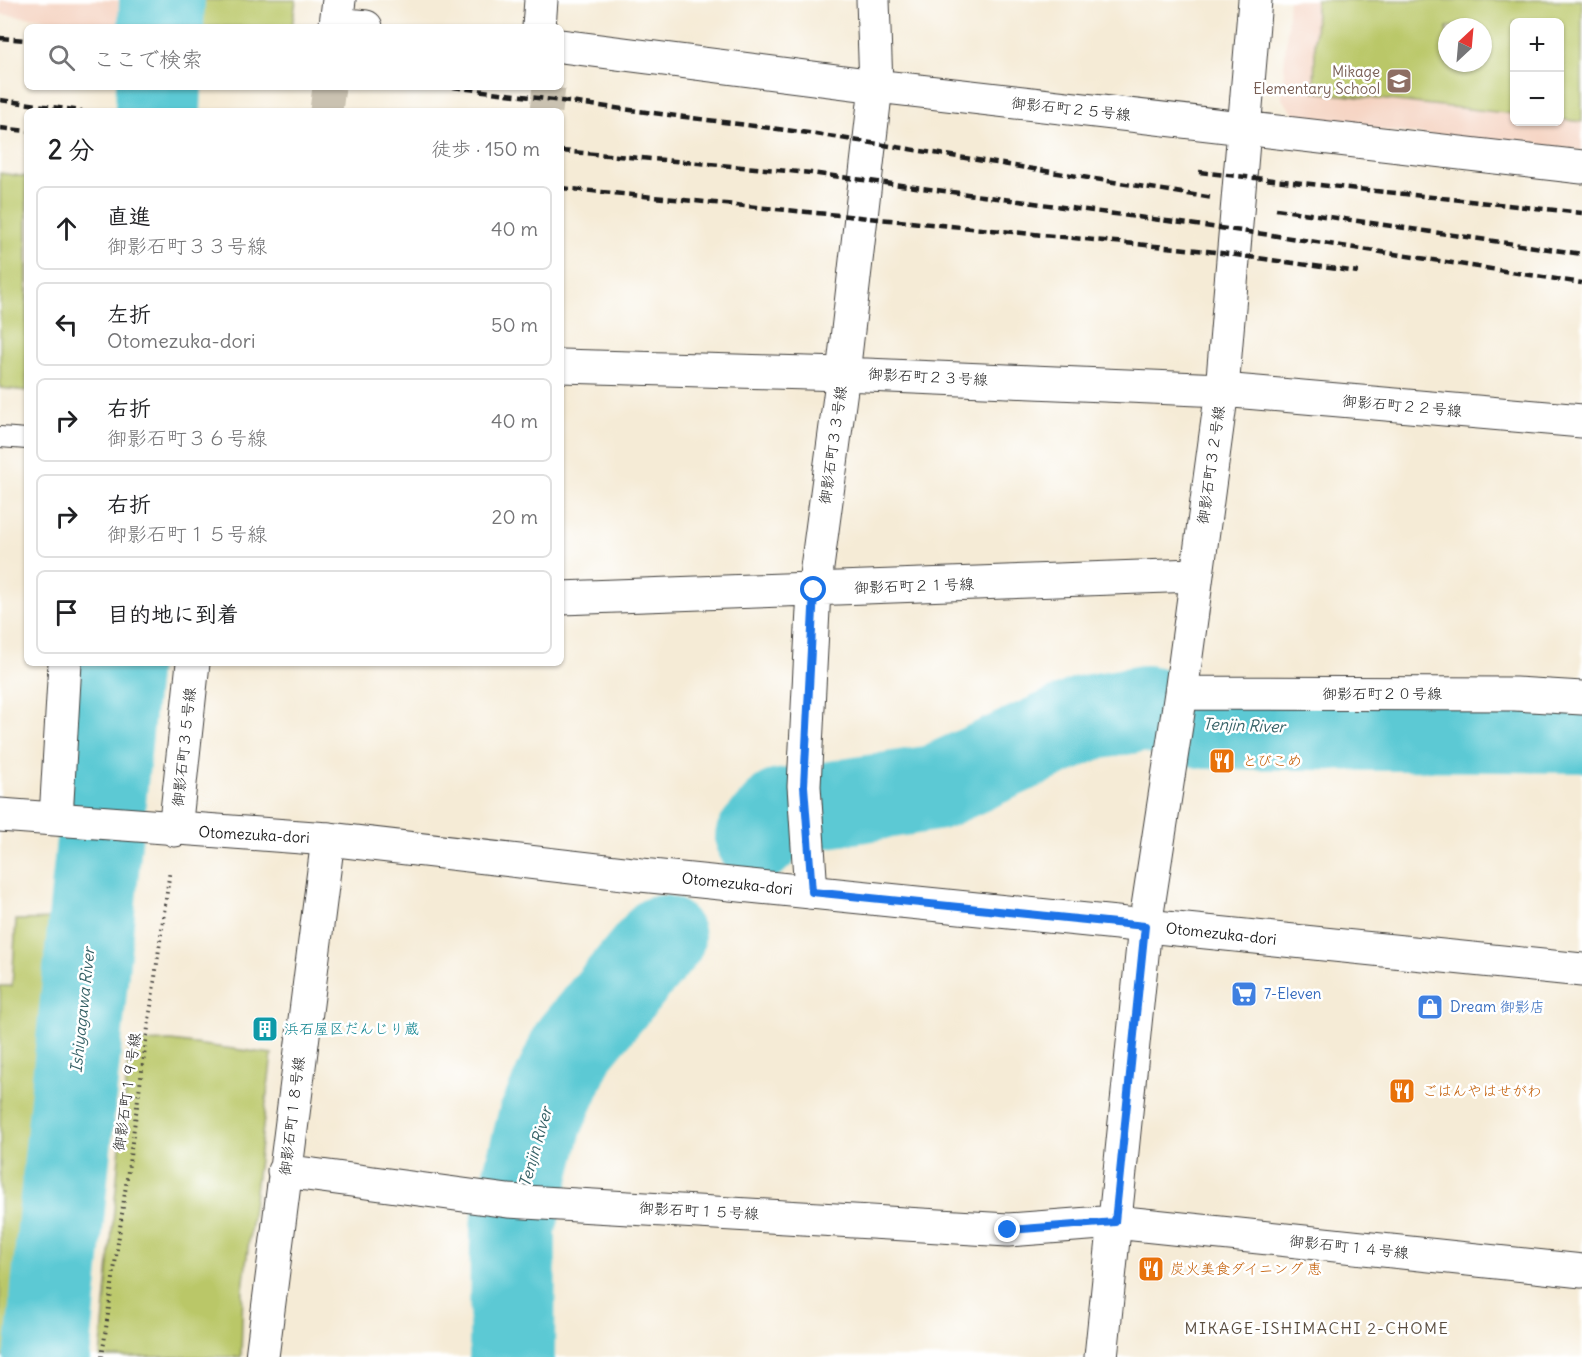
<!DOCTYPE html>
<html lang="ja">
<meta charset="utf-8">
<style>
body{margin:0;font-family:Delius,"Klee One",sans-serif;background:#f6f6f6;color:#202124}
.controls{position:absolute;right:18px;top:18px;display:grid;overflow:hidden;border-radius:9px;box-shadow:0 2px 4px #0004}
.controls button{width:54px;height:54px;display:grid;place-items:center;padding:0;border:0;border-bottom:2px solid #e0e0e0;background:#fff;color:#202124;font:30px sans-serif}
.compass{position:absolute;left:1438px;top:18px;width:54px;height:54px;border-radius:50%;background:#fff;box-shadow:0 2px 4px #0004;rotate:26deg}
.stop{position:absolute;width:18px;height:18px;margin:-14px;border:4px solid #1a73e8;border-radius:50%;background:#fff}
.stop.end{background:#1a73e8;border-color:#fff;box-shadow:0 2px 6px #0008}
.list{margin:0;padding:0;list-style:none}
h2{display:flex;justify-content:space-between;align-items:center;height:78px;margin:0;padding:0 24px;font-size:26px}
h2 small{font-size:20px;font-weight:400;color:#757577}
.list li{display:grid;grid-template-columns:39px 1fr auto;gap:18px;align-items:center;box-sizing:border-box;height:84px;margin:0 12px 12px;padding:0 12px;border:2px solid #e0e0e0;border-radius:9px}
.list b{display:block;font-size:22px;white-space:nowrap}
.list p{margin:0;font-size:20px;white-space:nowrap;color:#757577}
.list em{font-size:20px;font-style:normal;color:#757577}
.icon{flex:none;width:33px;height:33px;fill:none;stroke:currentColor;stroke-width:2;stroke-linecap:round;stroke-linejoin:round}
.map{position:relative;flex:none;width:1582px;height:1357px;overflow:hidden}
.search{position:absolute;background:#fff;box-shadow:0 2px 4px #0004;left:24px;top:24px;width:540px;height:66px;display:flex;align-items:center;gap:15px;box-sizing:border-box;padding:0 21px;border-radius:9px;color:#757577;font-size:22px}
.panel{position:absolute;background:#fff;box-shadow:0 2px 4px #0004;left:24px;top:108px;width:540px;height:558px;border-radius:9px}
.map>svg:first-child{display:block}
.built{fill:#f5d3c1;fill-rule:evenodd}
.green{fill:#bac768;stroke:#6b7242;stroke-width:1.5;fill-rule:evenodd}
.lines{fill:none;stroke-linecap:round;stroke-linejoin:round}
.river{stroke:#5cc9d4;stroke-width:86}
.minor-tunnel{stroke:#cac2b1;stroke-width:33;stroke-dasharray:33 16;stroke-linecap:butt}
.service-casing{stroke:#3d3b38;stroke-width:22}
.minor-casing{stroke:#3d3b38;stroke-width:35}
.tertiary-casing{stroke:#3d3b38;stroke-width:35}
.path{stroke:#3d3b38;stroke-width:4;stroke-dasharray:1.5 4.5;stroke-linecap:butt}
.service{stroke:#fff;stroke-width:20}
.minor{stroke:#fff;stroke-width:33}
.tertiary{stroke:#fff;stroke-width:33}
.rail{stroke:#1c1c1c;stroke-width:4.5;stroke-dasharray:9 4.5;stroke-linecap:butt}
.route{stroke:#1a73e8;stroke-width:8}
.labels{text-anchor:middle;stroke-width:5;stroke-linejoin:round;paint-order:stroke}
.education-label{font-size:15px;fill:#785e54;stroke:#fff;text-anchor:end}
.street-label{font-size:15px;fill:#1c1c1c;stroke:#fff}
.food-label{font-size:15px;fill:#c56008;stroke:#fff;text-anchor:start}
.shop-label{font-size:15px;fill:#366cbe;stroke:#fff;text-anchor:start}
.culture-label{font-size:15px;fill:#0d838f;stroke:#fff;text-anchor:start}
.water-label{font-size:16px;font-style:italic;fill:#366166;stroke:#fff}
.neighbourhood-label{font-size:16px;letter-spacing:1.5px;fill:#5b4e40;stroke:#fff}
</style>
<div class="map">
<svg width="1582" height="1357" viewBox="0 0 1582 1357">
<rect width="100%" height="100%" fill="#fff"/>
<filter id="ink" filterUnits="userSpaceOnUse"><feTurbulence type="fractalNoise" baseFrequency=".0167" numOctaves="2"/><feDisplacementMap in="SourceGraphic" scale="12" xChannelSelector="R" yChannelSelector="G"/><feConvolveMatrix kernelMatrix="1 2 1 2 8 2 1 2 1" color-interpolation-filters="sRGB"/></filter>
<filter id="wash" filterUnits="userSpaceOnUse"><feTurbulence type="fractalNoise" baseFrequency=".008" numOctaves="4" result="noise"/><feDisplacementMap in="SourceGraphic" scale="24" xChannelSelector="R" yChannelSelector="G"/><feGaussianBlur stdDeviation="1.35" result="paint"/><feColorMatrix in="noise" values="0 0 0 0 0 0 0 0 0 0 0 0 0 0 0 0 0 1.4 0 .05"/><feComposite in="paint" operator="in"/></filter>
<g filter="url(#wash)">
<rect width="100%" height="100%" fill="#f5ebd6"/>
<path class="built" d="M0 0H136L135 27H110L0 14Z
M1289 0H1582V151L1301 122 1282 99ZM1514 22H1560V122H1514ZM1447 27H1483V63H1447Z"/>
<path class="green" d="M197 0H296L292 27H195Z
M1316 0H1582V122L1560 119V22H1514V114L1314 92ZM1447 27H1483V63H1447Z
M0 173 27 177V391L0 388Z
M59 919 8 1357H0V986H12L16 920Z
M171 1041 272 1054 243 1289 241 1357H100L130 1042Z"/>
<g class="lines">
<path class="river" d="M161 27 162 0
M158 111 159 87
M758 838 781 812 934 788 1087 718 1146 708 1206 726 1582 730
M47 1357 117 663
M512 1357 513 1227 540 1121 574 1044 662 938"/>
</g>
</g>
<g filter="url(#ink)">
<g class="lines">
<path class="minor-tunnel" d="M326 111 329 87
M546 111 549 87"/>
<g class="service-casing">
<path id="service" d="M0 437 27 439"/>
</g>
<g class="minor-casing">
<path id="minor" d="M339 0 336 24 366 27
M539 27 541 0
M561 46 876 86 1582 167
M561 366 843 374 1222 390 1582 421
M561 598 1195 575
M1181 693 1515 694 1582 698
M56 818 65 663
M175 830 193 663
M811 892 804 786 814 590 843 374 876 86 873 0
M284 1171 508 1201 1008 1230 1115 1222 1582 1271
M262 1357 328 839
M1101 1357 1145 926 1181 693 1222 390 1255 0"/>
</g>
<g class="tertiary-casing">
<path id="tertiary" d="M0 815 328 839 641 875 1582 970"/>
</g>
<path class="path" d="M102 1357 170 870"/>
<use href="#service" class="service"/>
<use href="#minor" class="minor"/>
<use href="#tertiary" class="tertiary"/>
<path class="rail" d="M0 38 27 40
M453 87 816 134 1213 198
M0 100 82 111
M0 128 27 131
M561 151 811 173 1271 235 1582 283
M1199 172 1582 213
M561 188 1207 251 1358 272
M1276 209 1582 254"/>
</g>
</g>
<g class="lines" filter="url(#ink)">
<path class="route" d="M814 590 804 786 812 892 1145 926 1115 1222 1008 1230"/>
</g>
<defs>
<g id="school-square" transform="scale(1.35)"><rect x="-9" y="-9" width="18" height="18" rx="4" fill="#8d6e63" stroke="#fff"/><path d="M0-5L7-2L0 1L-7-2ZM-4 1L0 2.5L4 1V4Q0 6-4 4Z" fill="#fff"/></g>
<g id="restaurant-square" transform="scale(1.35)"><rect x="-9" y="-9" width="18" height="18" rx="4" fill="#e8710a" stroke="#fff"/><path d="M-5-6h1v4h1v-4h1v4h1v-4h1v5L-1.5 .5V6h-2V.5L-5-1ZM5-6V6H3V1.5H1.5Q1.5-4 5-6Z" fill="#fff"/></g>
<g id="supermarket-square" transform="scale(1.35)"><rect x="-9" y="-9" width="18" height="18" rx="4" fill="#3f7fe0" stroke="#fff"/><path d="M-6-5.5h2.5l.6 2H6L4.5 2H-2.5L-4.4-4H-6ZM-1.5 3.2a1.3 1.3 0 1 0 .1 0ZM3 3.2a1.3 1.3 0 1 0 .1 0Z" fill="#fff"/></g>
<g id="shop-square" transform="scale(1.35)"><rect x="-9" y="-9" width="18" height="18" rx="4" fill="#3f7fe0" stroke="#fff"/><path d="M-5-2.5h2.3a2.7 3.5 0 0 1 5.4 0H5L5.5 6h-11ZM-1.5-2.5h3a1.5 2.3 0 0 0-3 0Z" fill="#fff"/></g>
<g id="building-square" transform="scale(1.35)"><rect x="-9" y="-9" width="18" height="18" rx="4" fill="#0f9aa8" stroke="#fff"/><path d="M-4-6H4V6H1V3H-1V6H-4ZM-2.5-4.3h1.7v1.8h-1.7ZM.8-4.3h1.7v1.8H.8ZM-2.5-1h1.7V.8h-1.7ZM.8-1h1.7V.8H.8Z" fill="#fff"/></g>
</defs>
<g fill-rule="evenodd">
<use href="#school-square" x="1399" y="81"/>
<use href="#restaurant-square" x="1222" y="761"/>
<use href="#supermarket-square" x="1244" y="994"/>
<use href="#shop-square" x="1430" y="1007"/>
<use href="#building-square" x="265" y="1029"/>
<use href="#restaurant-square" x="1402" y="1091"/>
<use href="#restaurant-square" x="1151" y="1269"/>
</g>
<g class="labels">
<g class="education-label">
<text x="1380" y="77">Mikage<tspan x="1380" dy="17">Elementary School</tspan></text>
</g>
<g class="street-label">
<text transform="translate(1071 109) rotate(6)" y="5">御影石町２５号線</text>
<text transform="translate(928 377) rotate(3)" y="5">御影石町２３号線</text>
<text transform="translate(1402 406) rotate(5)" y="5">御影石町２２号線</text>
<text transform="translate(833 445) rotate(-82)" y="5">御影石町３３号線</text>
<text transform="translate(1211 465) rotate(-82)" y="5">御影石町３２号線</text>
<text transform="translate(914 586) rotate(-2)" y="5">御影石町２１号線</text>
<text x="1382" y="699">御影石町２０号線</text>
<text transform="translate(184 747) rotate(-84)" y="5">御影石町３５号線</text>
<text transform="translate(254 835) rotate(3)" y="5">Otomezuka-dori</text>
<text transform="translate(737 884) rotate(6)" y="5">Otomezuka-dori</text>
<text transform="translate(1221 934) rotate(6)" y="5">Otomezuka-dori</text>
<text transform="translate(127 1092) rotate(-82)" y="5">御影石町１９号線</text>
<text transform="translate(292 1116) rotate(-83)" y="5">御影石町１８号線</text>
<text transform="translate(699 1211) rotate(3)" y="5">御影石町１５号線</text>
<text transform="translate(1349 1247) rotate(6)" y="5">御影石町１４号線</text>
</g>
<g class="food-label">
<text x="1242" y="766">とびこめ</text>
<text x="1422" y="1096">ごはんやはせがわ</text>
<text x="1170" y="1274">炭火美食ダイニング 恵</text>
</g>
<g class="shop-label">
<text x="1264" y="999">7-Eleven</text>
<text x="1450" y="1012">Dream 御影店</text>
</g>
<g class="culture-label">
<text x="284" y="1034">浜石屋区だんじり蔵</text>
</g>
<g class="water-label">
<text transform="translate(1244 725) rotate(2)" y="6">Tenjin River</text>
<text transform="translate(82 1010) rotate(-84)" y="6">Ishiyagawa River</text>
<text transform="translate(535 1147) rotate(-74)" y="6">Tenjin River</text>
</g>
<g class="neighbourhood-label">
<text x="1317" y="1334">MIKAGE-ISHIMACHI 2-CHOME</text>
</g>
</g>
</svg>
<div class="controls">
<button>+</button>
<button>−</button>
</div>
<svg class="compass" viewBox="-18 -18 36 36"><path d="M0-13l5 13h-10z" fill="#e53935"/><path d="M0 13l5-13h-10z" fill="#757577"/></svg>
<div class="stop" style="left:814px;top:590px"></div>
<div class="stop end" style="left:1008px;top:1230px"></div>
<div class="search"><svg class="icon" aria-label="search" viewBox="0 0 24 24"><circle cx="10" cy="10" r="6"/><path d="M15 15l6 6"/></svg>ここで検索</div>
<section class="panel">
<h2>2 分<small>徒歩 · 150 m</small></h2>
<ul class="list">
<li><svg class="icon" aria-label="ahead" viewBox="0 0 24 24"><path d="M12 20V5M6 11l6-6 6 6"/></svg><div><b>直進</b><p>御影石町３３号線</p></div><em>40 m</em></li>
<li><svg class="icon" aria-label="left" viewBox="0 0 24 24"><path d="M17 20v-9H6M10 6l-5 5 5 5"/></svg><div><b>左折</b><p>Otomezuka-dori</p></div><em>50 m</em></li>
<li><svg class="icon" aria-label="right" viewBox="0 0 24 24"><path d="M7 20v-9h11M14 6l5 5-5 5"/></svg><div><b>右折</b><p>御影石町３６号線</p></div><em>40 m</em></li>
<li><svg class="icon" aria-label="right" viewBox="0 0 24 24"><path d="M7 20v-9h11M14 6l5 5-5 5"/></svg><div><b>右折</b><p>御影石町１５号線</p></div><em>20 m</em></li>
<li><svg class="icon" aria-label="arrive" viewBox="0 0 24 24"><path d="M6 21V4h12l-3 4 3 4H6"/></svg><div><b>目的地に到着</b></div></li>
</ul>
</section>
</div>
